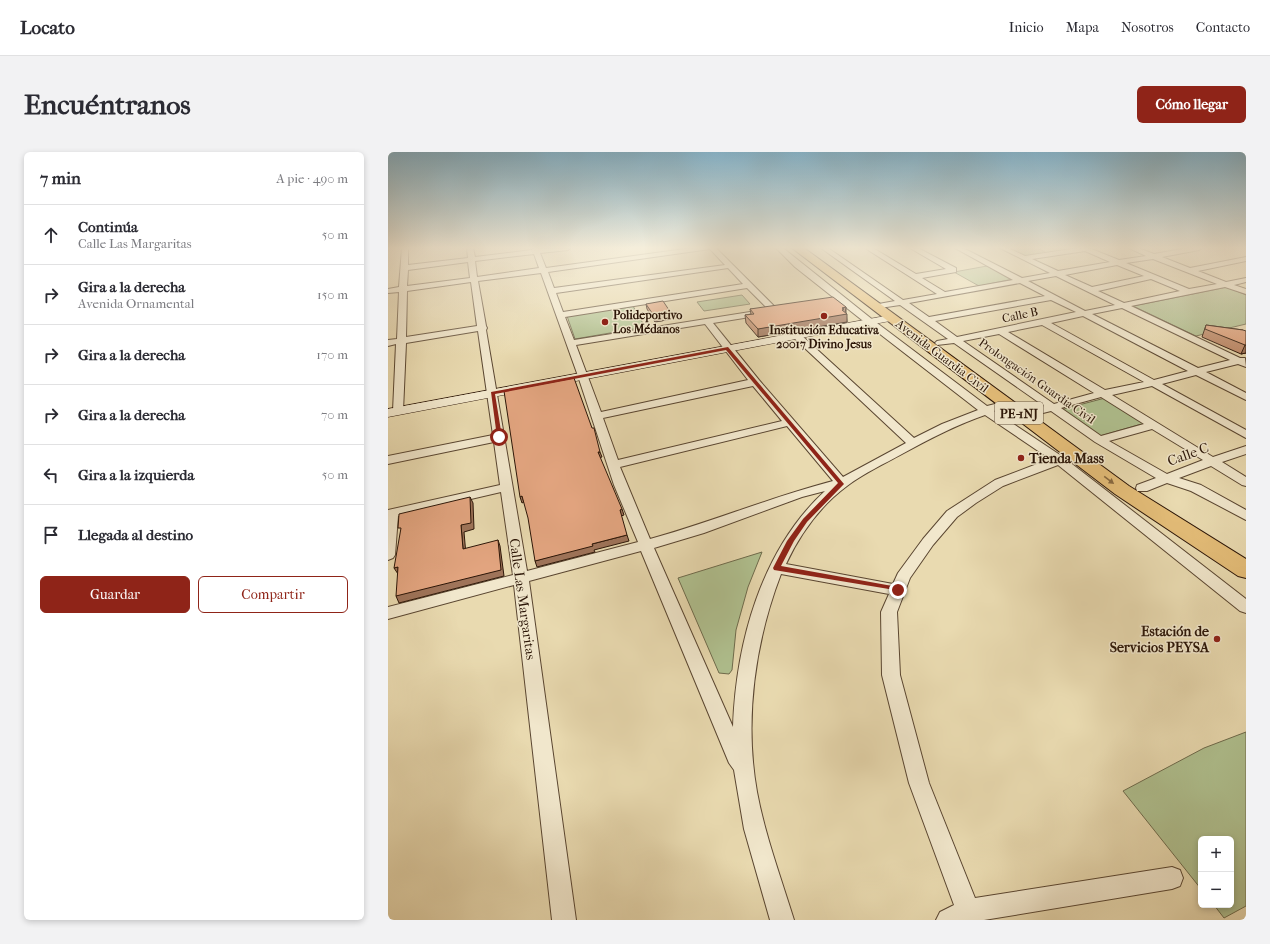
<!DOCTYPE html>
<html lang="es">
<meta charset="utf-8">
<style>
body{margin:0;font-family:"IM FELL French Canon",serif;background:#f2f2f3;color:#2b2b33}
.controls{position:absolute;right:12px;bottom:12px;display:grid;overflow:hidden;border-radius:6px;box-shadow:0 2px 6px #0003}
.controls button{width:36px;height:36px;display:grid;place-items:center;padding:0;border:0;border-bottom:1px solid #e1e1e2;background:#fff;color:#2b2b33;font:20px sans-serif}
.stop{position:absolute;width:12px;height:12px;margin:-9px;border:3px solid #8f2418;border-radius:50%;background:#fff}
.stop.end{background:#8f2418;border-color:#fff;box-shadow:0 1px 4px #0008}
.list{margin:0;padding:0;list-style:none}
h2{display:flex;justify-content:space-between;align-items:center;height:52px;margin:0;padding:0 16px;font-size:17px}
h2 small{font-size:13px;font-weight:400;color:#7c7c81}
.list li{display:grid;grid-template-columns:26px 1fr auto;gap:12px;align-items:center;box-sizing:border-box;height:60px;padding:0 16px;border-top:1px solid #e1e1e2}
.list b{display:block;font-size:15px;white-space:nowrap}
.list p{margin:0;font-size:13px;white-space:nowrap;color:#7c7c81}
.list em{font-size:13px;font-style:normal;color:#7c7c81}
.actions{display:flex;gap:8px;padding:12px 16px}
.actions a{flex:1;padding:9px 0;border:1px solid #8f2418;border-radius:6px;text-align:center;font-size:14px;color:#8f2418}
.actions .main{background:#8f2418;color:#fff}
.icon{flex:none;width:22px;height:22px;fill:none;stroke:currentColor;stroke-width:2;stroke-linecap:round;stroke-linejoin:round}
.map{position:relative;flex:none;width:858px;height:768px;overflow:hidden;border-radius:6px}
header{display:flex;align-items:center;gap:24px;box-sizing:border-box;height:56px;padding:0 20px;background:#fff;border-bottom:1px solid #e1e1e2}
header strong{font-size:19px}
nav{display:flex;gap:22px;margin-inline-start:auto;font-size:14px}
.intro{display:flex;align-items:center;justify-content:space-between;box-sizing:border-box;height:96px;padding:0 24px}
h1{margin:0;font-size:28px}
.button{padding:10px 18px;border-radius:6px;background:#8f2418;color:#fff;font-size:14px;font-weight:700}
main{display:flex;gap:24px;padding:0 24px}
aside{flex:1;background:#fff;border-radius:6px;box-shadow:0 2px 6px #0003}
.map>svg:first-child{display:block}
.green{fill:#b0c190;stroke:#6e6b4c}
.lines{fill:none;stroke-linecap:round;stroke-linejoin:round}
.street-casing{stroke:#5a4631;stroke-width:2}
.secondary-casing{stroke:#2b1507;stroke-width:1}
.highway-casing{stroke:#2b1507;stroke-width:2}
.street{fill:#f1e7cc;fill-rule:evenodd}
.secondary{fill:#f1e7cc;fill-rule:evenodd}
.highway{fill:#e4bd78;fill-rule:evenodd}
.wall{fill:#c38e6e;stroke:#2b1507}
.shaded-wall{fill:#9f745a;stroke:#2b1507}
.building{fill:#e3a580;stroke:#2b1507}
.oneway{fill:#886940}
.route{fill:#8f2418}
.poi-dot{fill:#8f2418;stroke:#f1e7cc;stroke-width:1.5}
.labels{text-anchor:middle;stroke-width:3;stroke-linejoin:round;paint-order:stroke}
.far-poi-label{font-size:12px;font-weight:bold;fill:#2b1507;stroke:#f1e7cc;text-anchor:start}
.far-street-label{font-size:12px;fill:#2b1507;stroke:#f1e7cc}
.shield{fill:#f1e7cc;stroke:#665442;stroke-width:1}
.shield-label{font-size:13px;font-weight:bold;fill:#2b1507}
.street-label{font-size:14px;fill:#2b1507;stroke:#f1e7cc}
.poi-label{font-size:14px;font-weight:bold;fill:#2b1507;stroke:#f1e7cc;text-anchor:start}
</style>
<header>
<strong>Locato</strong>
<nav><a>Inicio</a><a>Mapa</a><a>Nosotros</a><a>Contacto</a></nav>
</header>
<div class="intro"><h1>Encuéntranos</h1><a class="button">Cómo llegar</a></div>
<main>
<aside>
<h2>7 min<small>A pie · 490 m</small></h2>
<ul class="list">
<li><svg class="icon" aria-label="ahead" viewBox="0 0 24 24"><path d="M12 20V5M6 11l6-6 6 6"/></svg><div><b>Continúa</b><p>Calle Las Margaritas</p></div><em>50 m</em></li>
<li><svg class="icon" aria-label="right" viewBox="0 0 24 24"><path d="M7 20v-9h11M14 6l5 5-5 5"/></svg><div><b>Gira a la derecha</b><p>Avenida Ornamental</p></div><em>150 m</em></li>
<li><svg class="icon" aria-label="right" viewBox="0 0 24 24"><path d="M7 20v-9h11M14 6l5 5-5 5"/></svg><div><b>Gira a la derecha</b></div><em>170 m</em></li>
<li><svg class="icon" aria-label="right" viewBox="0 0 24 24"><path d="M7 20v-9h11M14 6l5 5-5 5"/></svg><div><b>Gira a la derecha</b></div><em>70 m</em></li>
<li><svg class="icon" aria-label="left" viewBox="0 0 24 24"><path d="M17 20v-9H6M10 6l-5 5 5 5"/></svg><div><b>Gira a la izquierda</b></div><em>50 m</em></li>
<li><svg class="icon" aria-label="arrive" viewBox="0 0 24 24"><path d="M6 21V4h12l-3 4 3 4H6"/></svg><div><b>Llegada al destino</b></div></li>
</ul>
<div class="actions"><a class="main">Guardar</a><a>Compartir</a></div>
</aside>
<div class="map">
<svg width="858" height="768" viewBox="0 0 858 768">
<rect width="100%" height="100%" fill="#e9dab0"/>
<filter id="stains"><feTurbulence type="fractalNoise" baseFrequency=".005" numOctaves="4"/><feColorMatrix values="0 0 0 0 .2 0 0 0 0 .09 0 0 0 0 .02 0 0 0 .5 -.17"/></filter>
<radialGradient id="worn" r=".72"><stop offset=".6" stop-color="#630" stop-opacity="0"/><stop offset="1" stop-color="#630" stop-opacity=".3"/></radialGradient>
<path class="green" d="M620 96H649L661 102 639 105Z
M599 114 625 127 591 134 566 120Z
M839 135 858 143V172L808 184 745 154Z
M354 143 362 152 316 159 309 150Z
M245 154 257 175 187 187 179 164Z
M717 246 757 271 712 284 672 258Z
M374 400 360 435 348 478 344 518 341 522 331 521 290 426Z
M858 580V754L836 766 826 753H843V687H813V737L735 639 816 596Z"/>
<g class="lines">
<g class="street-casing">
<path id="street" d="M14 96H20V113L80 106 79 96H85L87 105 144 98V96H150L151 97 183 96 180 98 152 101 158 116 304 96H328L390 158 386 161 325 171 371 228 455 325 518 291 406 186 405 184 406 182H412L526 286 554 272 590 258 479 172 407 115 388 96H395L485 168 599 254 619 249 623 250 624 252 623 254 606 259 675 305 858 447V461L852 459 670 313 615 334 588 351 569 365 545 393 522 426 509 460 512 523 541 631 587 746 784 715 792 718 795 726 792 734 784 737 596 768H548L552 760 566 753 521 631 494 523 493 460 501 442 393 422C367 490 356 567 369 640 377 683 393 726 406 768H382L356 677 346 618 341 611 253 399 141 429 188 768H164L126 433 0 467V455L125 423 113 340 10 364 7 403 5 406 0 408V358L112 333 106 290 0 312V304L105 283 90 179 18 191 15 259 10 262 5 259 8 192 0 194V188L9 187 11 140 0 141V137L11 135ZM322 97 337 113 166 136 160 120ZM146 102 151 116 89 125 87 109ZM80 110 82 126 19 134 20 118ZM340 116 355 132 175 160 168 141ZM153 121 190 224 226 333 250 390 139 419 98 178 99 176 98 174 90 129ZM83 130 89 174 18 185 19 139ZM359 136 380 157 186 188 177 165ZM317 172 360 228 213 260 188 193ZM365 234 394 269 230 308 215 266ZM597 263 662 307 607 328 559 359 535 387 510 421 505 432 398 412C412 382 432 354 459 334 476 321 496 312 514 302 541 287 568 273 597 263ZM399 274 445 329C383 345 324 370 262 387L232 315ZM437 339C373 398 348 491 345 575L266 396 316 381 414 345Z
M433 96H440L515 148 549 142 477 96H485L528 122 558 117 522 96H530L568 116V120L534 126 557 140 625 128 567 96H575L634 126 662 121 612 96H620L637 104 690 96H701L731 108 758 104 741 96H750L766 102 800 96H814L811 98 774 105 802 116 858 105V109L810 119 838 130 858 126V130L846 133 858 137V142L837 135 743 154 852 206H857L858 215 850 212 818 220 858 241V248L808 223 774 232 858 278V286L764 234 724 243 825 305 858 294V302L834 310 858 325V334L854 333 823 314 791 326 813 333 858 358V368L803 339 779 331 759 339H749L748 336 749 333 768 326 707 290 663 259 647 263 643 262 642 260 643 258 656 254 566 191 549 193 547 191 549 189 560 187 512 153 485 157 484 155 485 153 507 149ZM697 99 722 110 670 119 644 107ZM765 107 829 132 801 137 738 111ZM729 113 756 124 704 135 677 123ZM668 124 727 153 697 159 640 129ZM763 127 792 139 736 151 710 139ZM632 131 657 144 541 165 521 151ZM663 148 688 160 569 185 547 169ZM734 156 842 208 810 216 704 162ZM695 164 800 219 766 228 663 171ZM654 173 756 230 717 238 620 180ZM611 182 706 241 666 252 575 189ZM713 245 756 272 713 284 673 256ZM764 277 815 308 779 322 721 289Z"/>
</g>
<g class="secondary-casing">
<path id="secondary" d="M503 163 507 164 509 166 507 168 0 265V257Z"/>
</g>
<g class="highway-casing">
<path id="highway" d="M404 96H416L741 334 858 407V426L850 424 727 342Z"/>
</g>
<use href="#street" class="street"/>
<use href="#secondary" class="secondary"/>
<use href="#highway" class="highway"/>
</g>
<path class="wall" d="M258 152 284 167 267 170 259 157Z
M458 155V160L459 170 370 185 358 171 357 163 363 162 362 157Z
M818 173 855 178 858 201 853 202 814 185Z"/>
<path class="shaded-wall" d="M458 155 457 162H459V170L370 185V177Z
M283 161 284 167 267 170 266 164Z
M857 193H858V201L853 202Z
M210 300H212L214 305 211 306Z
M134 344 136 350 134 351 132 345Z
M82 345 85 351 86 377 76 380 78 403 75 397 73 373Z
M234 357 236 363 233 364 232 358Z
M239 383 241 389 206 398 207 400 149 415 147 409 204 392Z
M110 388 112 394 116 424 11 451 8 444Z
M10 415V422L6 416Z"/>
<path class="building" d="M445 145 458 155 454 156 456 157 454 158 459 162 370 177 357 163 366 162 362 157Z
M275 149 283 161 266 164 258 152Z
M818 173 855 178 858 179V193H857L817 177Z
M186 226 204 276H206L212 300H210L234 357 232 358 239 383 204 392 205 394 147 409 140 366 134 344 132 345 116 239Z
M82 345 83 371 73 373 75 397 110 388 113 418 8 444 10 415 6 416 13 376H10L11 362Z"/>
<defs><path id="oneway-solid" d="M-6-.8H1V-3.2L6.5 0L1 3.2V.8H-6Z"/></defs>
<use class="oneway" href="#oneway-solid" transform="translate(721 328) rotate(37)"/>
<linearGradient id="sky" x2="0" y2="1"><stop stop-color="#87b7cf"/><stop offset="0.47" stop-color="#f5eedb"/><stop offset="1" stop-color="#f5eedb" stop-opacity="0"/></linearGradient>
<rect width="858" height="204" fill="url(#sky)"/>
<path class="route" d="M340 195 456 332 419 370 406 389 393 414 510 435 513 436V439L386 418 385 416 399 389 415 367 450 331 338 198 107 242 114 285 111 287 109 285 103 240Z"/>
<g class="poi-dot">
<circle cx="436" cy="164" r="4"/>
<circle cx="217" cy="170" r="4"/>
<circle cx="633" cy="306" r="4"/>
<circle cx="829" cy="487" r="4"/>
</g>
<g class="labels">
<g class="far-poi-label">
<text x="225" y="167">Polideportivo<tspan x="225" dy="14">Los Médanos</tspan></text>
<text x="436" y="182" text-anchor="middle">Institución Educativa<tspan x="436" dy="14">20017 Divino Jesus</tspan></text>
</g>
<g class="far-street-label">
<text transform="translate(632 163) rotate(-12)" y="4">Calle B</text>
<text transform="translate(554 204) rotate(37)" y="4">Avenida Guardia Civil</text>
<text transform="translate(649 229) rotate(35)" y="4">Prolongación Guardia Civil</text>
</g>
<rect class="shield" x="607" y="250" width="48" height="22" rx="3"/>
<g class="shield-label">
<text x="631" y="266">PE-1NJ</text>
</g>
<g class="street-label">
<text transform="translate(800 302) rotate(-20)" y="5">Calle C</text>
<text transform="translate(135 447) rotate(82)" y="5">Calle Las Margaritas</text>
</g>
<g class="poi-label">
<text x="641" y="311">Tienda Mass</text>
<text x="821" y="484" text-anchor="end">Estación de<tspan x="821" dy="16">Servicios PEYSA</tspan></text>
</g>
</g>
<rect width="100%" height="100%" filter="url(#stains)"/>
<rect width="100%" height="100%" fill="url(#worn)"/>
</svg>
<div class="controls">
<button>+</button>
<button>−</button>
</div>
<div class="stop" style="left:111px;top:285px"></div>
<div class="stop end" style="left:510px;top:438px"></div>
</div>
</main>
